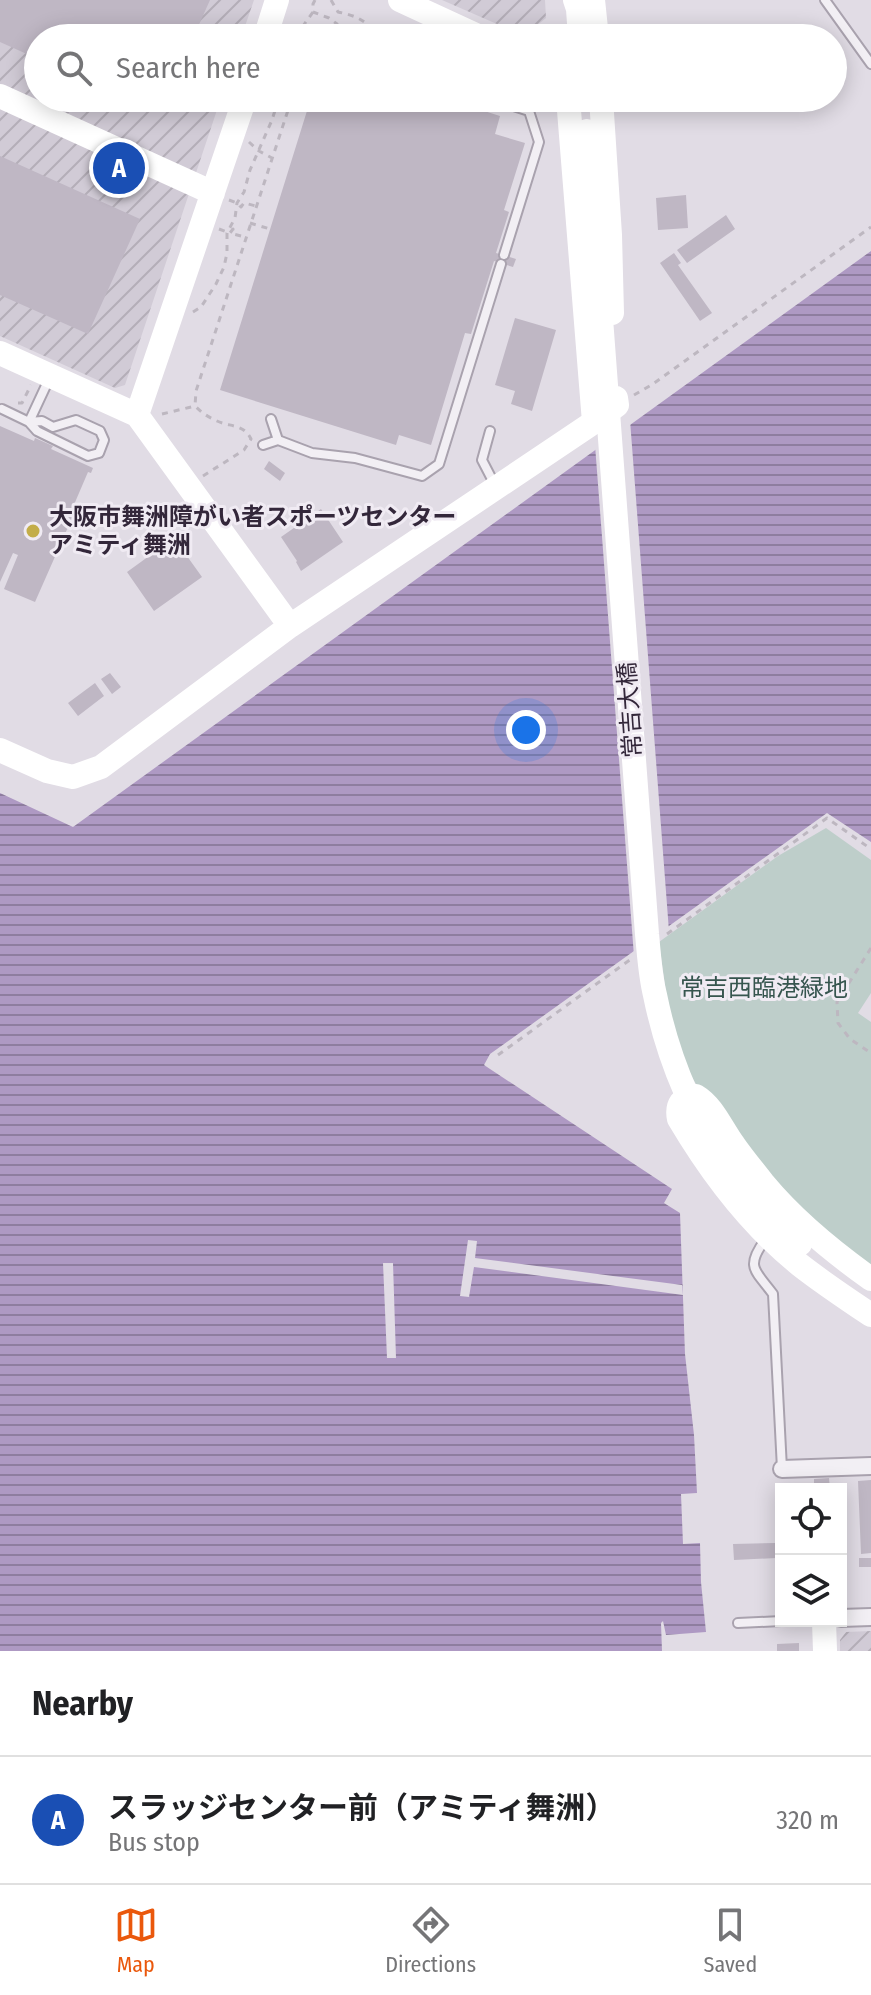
<!DOCTYPE html>
<meta charset="utf-8">
<style>
body{margin:0;font-family:"Fira Sans Condensed","Noto Sans JP",sans-serif;background:#f6f6f6;color:#202124}
.controls{position:absolute;right:24px;bottom:24px;display:grid;overflow:hidden;border-radius:0px;box-shadow:0 4px 20px #0003}
.controls button{width:72px;height:72px;display:grid;place-items:center;padding:0;border:0;border-bottom:2px solid #e0e0e0;background:#fff;color:#202124;font:40px sans-serif}
.you{position:absolute;left:526px;top:730px;width:28px;height:28px;margin:-20px;border:6px solid #fff;border-radius:50%;background:#1a73e8;box-shadow:0 0 0 12px #1a73e833}
.badge{display:grid;place-items:center;width:52px;height:52px;border-radius:50%;background:#ea580c;color:#fff;font-size:26px;font-weight:700}
.pin{position:absolute;translate:-50% -50%;border:4px solid #fff;box-shadow:0 2px 8px #0006}
.list{margin:0;padding:0;list-style:none}
h2{display:flex;justify-content:space-between;align-items:center;height:104px;margin:0;padding:0 32px;font-size:34px}
h2 small{font-size:26px;font-weight:400;color:#757577}
.list li{display:grid;grid-template-columns:52px 1fr auto;gap:24px;align-items:center;box-sizing:border-box;height:128px;padding:0 32px;border-top:2px solid #e0e0e0}
.list b{display:block;font-size:30px;white-space:nowrap}
.list p{margin:0;font-size:26px;white-space:nowrap;color:#757577}
.list em{font-size:26px;font-style:normal;color:#757577}
.icon{flex:none;width:44px;height:44px;fill:none;stroke:currentColor;stroke-width:2;stroke-linecap:round;stroke-linejoin:round}
.map{position:relative;flex:none;width:871px;height:1651px;overflow:hidden}
.search{position:absolute;background:#fff;box-shadow:0 4px 20px #0003;left:24px;right:24px;top:24px;height:88px;display:flex;align-items:center;gap:20px;box-sizing:border-box;padding:0 28px;border-radius:44px;color:#757577;font-size:30px}
.sheet{height:232px;background:#fff}
nav{display:flex;justify-content:space-around;align-items:center;box-sizing:border-box;height:112px;border-top:2px solid #e0e0e0;background:#fff;font-size:22px;color:#757577}
nav a{display:grid;justify-items:center;gap:4px}
nav .on{color:#ea580c}
.map>svg:first-child{display:block}
.industrial{fill:url(#industrial-furrows)}
.park{fill:#bececa}
.water{fill:url(#water-rules)}
.pier{fill:#e1dce5}
.building{fill:#bfb7c4}
.lines{fill:none;stroke-linecap:round;stroke-linejoin:round}
.lane-casing{stroke:#a9a2ae;stroke-width:12}
.street-casing{stroke:#a9a2ae;stroke-width:20}
.path{stroke:#bdb7c0;stroke-width:3;stroke-dasharray:6 6;stroke-linecap:butt}
.lane{stroke:#f2eff4;stroke-width:8}
.street{stroke:#f2eff4;stroke-width:16}
.secondary{stroke:#fff;stroke-width:24}
.secondary-bridge{stroke:#fff;stroke-width:24}
.poi-dot{fill:#c3ad49;stroke:#f0ebf3;stroke-width:3}
.labels{text-anchor:middle;stroke-width:6;stroke-linejoin:round;paint-order:stroke}
.poi-label{font-size:24px;font-weight:bold;fill:#33273a;stroke:#f0ebf3;text-anchor:start}
.street-label{font-size:24px;fill:#33273a;stroke:#f0ebf3}
.park-label{font-size:24px;fill:#36554e;stroke:#f0ebf3}
</style>
<div class="map">
<svg width="871" height="1651" viewBox="0 0 871 1651">
<defs>
<pattern id="industrial-furrows" width="10" height="10" patternUnits="userSpaceOnUse" patternTransform="scale(2)"><rect width="10" height="10" fill="#d1cbd6"/><path d="M-1 1l2-2M0 10L10 0M9 11l2-2" fill="none" stroke="#b4aeb8"/></pattern>
<pattern id="water-rules" width="6" height="5" patternUnits="userSpaceOnUse" patternTransform="scale(2)"><rect width="6" height="5" fill="#ae99c3"/><path d="M0 2.5h6" fill="none" stroke="#8e7d9f"/></pattern>
</defs>
<rect width="100%" height="100%" fill="#e1dce5"/>
<path class="industrial" d="M0 0H254L241 38H38V98H221L125 385 115 388 0 336Z
M442 0H545L546 18 524 36Z
M871 1631V1651H840V1640L846 1632Z"/>
<path class="park" d="M826 828 871 860V993L858 1013 871 1022V1274L782 1198 701 1092 683 1063 668 1007 659 942 778 856Z"/>
<path class="water" d="M871 251V842L827 813 490 1054 484 1065 672 1189 664 1203 680 1213 685 1354 694 1435 697 1493 681 1494 683 1544 700 1543 701 1582 706 1632 666 1635 663 1621 661 1623 662 1651H0V793L73 827Z"/>
<path class="pier" d="M630 420 669 931 634 956 595 445Z
M468 1240 477 1241 475 1258 682 1285 683 1295 474 1267 469 1297 460 1296Z
M383 1263H393L396 1358H387Z"/>
<path class="building" d="M0 0H210L193 38H38V59L0 42Z
M139 98H166L160 107Z
M311 98H443L500 116 495 134 525 143 504 210 509 212 496 253 516 259 513 267 494 261 471 334 465 333 431 445 399 435 396 445 220 390Z
M0 156 140 219 88 334 0 295Z
M686 195 688 228 658 230 656 198Z
M726 215 735 229 687 263 677 250Z
M674 253 681 263 678 265 712 313 700 321 660 263Z
M515 318 556 330 532 411 511 404 515 391 495 385Z
M0 426 34 441 35 438 53 446 51 449 93 468 91 473 88 472 73 507 76 509 35 602 4 589 18 555 13 553 0 582Z
M269 461 285 473 280 481 264 469Z
M321 509 343 542 301 571 296 562 297 561 281 537Z
M174 538 202 577 154 611 127 572Z
M110 673 121 687 112 694 101 679Z
M95 683 104 696 78 716 68 703Z
M829 1478 830 1489H814V1479Z
M871 1480V1553L861 1554 858 1481Z
M775 1543 776 1558 734 1560 733 1544Z
M859 1558H871V1567H859Z
M799 1643V1651H777V1644Z"/>
<g class="lines">
<g class="lane-casing">
<path id="lane" d="M825 0 871 64
M489 98 529 111 539 142 504 255
M2 409 29 422 50 377
M271 419 278 440 312 453 355 458 422 476 439 464 501 264
M76 420 100 431 104 440 99 453 88 456 37 431 29 422 42 421 53 427Z
M490 431 482 460 496 487
M263 445 278 440
M765 1240C745 1267 755 1270 773 1294L782 1469
M738 1623 781 1621"/>
</g>
<g class="street-casing">
<path id="street" d="M782 1469 871 1466
M841 1618 871 1617"/>
</g>
<path class="path" d="M315 0 313 4V12L329 18 337 24 346 38
M331 0 338 12C359 16 367 22 381 38
M298 38 303 26 313 12
M362 38 374 30
M249 142 259 151 272 158
M229 200 237 203 241 207 244 203 256 206
M250 223 270 229
M219 229 230 233 233 229V234L245 237
M193 312 201 307 216 284 224 267 227 253V233L235 218 237 203 244 192 250 170 272 120 279 98
M634 395 653 384 871 227
M18 403H22L31 385
M162 414 195 406
M203 476 244 450 251 439C244 424 230 427 217 421 208 417 202 413 195 406L196 391 292 98
M667 934 827 818 871 849
M871 948 837 1002 838 1023 850 1039 871 1053
M498 1055 631 959"/>
<use href="#lane" class="lane"/>
<use href="#street" class="street"/>
<path class="secondary" d="M400 0 482 38
M575 0 578 9 580 38
M593 0 597 38
M265 38 277 0
M0 96 213 193
M568 98 594 422
M601 98 610 235 612 313
M0 353 137 415 290 626
M137 415 245 98
M0 750 47 771 73 777 101 767 290 626 594 422 617 405 616 398
M871 1279C833 1252 794 1220 764 1184 754 1171 743 1158 734 1145 722 1129 713 1106 696 1096 682 1096 676 1105 679 1119 711 1173 751 1226 800 1265 823 1283 847 1299 871 1315
M824 1621 825 1651"/>
<path class="secondary-bridge" d="M587 131 647 934C649 954 650 975 655 995 667 1054 691 1113 725 1163 746 1193 774 1219 800 1244"/>
</g>
<circle class="poi-dot" cx="33" cy="531" r="8"/>
<g class="labels">
<g class="poi-label">
<text x="49" y="525">大阪市舞洲障がい者スポーツセンター<tspan x="49" dy="28">アミティ舞洲</tspan></text>
</g>
<g class="street-label">
<text transform="translate(630 710) rotate(-94)" y="8">常吉大橋</text>
</g>
<g class="park-label">
<text x="764" y="996">常吉西臨港緑地</text>
</g>
</g>
</svg>
<div class="controls">
<button><svg class="icon" aria-label="locate" viewBox="0 0 24 24"><circle cx="12" cy="12" r="6"/><path d="M12 2v4M12 18v4M2 12h4M18 12h4"/></svg></button>
<button><svg class="icon" aria-label="layers" viewBox="0 0 24 24"><path d="M12 4l9 5-9 5-9-5zM3 14l9 5 9-5"/></svg></button>
</div>
<div class="you"></div>
<div class="pin badge" style="left:119px;top:168px;background:#1a4fb4">A</div>
<div class="search"><svg class="icon" aria-label="search" viewBox="0 0 24 24"><circle cx="10" cy="10" r="6"/><path d="M15 15l6 6"/></svg>Search here</div>
</div>
<section class="sheet">
<h2>Nearby<small></small></h2>
<ul class="list">
<li><span class="badge" style="background:#1a4fb4">A</span><div><b>スラッジセンター前（アミティ舞洲）</b><p>Bus stop</p></div><em>320 m</em></li>
</ul>
</section>
<nav>
<a class="on"><svg class="icon" aria-label="map" viewBox="0 0 24 24"><path d="M3 6l6-2 6 2 6-2v14l-6 2-6-2-6 2zM9 4v14M15 6v14"/></svg>Map</a>
<a><svg class="icon" aria-label="directions" viewBox="0 0 24 24"><path d="M12 3l9 9-9 9-9-9zM9 14v-3h6M13 9l2 2-2 2"/></svg>Directions</a>
<a><svg class="icon" aria-label="saved" viewBox="0 0 24 24"><path d="M7 4h10v16l-5-4-5 4z"/></svg>Saved</a>
</nav>
